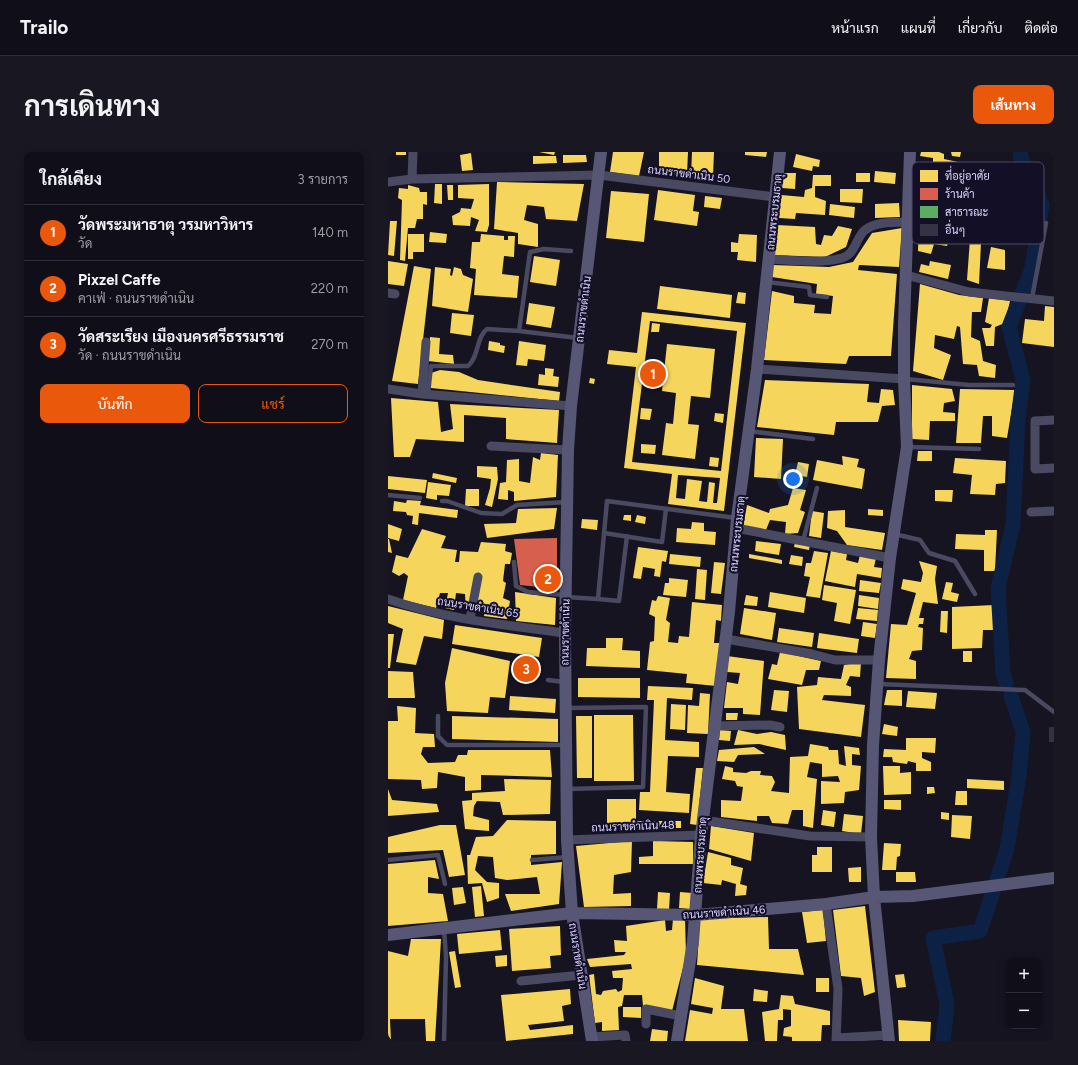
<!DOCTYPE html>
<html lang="th">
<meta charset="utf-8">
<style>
body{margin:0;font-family:Figtree,Sarabun,sans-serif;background:#191822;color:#f1f3f6}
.controls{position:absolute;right:12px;bottom:12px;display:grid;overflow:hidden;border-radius:8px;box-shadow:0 2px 10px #0003}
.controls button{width:36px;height:36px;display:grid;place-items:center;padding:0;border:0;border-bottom:1px solid #302f38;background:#100f19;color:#f1f3f6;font:20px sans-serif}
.you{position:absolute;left:405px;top:327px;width:14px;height:14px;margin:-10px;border:3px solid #fff;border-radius:50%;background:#1a73e8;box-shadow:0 0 0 6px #1a73e833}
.badge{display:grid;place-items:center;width:26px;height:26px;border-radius:50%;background:#ea580c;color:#fff;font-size:13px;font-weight:700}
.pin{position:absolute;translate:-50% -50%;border:2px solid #fff;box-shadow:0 1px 4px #0006}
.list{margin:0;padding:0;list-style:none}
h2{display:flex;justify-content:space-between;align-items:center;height:52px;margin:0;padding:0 16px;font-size:17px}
h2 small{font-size:13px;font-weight:400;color:#9c9ca2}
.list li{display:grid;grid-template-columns:26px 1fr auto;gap:12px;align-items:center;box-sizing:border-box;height:56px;padding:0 16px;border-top:1px solid #302f38}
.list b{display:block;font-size:15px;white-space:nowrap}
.list p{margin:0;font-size:13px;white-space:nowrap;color:#9c9ca2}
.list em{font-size:13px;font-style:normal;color:#9c9ca2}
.actions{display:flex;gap:8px;padding:12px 16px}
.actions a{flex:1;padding:9px 0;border:1px solid #ea580c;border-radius:8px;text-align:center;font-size:14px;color:#ea580c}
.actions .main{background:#ea580c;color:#fff}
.map{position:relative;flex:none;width:666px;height:889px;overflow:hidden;border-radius:8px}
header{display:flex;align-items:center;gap:24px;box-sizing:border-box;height:56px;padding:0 20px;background:#100f19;border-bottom:1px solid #302f38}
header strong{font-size:19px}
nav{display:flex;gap:22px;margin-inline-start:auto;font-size:14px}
.intro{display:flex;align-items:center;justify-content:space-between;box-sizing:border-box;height:96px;padding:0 24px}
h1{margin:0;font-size:28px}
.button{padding:10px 18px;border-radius:8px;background:#ea580c;color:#fff;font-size:14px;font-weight:700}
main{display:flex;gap:24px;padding:0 24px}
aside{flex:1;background:#100f19;border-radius:8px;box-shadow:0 2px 10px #0003}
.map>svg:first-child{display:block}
.homes{fill:#f6d55c;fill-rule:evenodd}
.shops{fill:#d6604d}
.public{fill:#5aae61}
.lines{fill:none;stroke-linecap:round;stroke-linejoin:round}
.river{stroke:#0d2144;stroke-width:15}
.building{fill:#343243}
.lane{stroke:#4a4962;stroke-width:4.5}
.street{stroke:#4a4962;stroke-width:9}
.secondary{stroke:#575674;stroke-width:12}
.labels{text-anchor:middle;stroke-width:4;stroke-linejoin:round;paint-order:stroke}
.street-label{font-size:11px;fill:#d9d4ff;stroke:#130f26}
.key{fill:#130f26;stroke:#4e4a67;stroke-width:1}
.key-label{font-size:11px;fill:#d9d4ff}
</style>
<header>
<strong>Trailo</strong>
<nav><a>หน้าแรก</a><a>แผนที่</a><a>เกี่ยวกับ</a><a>ติดต่อ</a></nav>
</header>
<div class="intro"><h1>การเดินทาง</h1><a class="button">เส้นทาง</a></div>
<main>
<aside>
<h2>ใกล้เคียง<small>3 รายการ</small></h2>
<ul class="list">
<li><span class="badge">1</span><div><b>วัดพระมหาธาตุ วรมหาวิหาร</b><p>วัด</p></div><em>140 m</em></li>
<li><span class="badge">2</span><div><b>Pixzel Caffe</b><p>คาเฟ่ · ถนนราขดำเนิน</p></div><em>220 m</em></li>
<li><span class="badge">3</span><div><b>วัดสระเรียง เมืองนครศรีธรรมราช</b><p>วัด · ถนนราขดำเนิน</p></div><em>270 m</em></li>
</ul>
<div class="actions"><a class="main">บันทึก</a><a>แชร์</a></div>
</aside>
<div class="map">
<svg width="666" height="889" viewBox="0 0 666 889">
<rect width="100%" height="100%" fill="#161421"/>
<path class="homes" d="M8 0H18V3H8Z
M151 0H167L166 3Z
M225 0H256L251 24 222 20Z
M271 0H300L299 23 271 20Z
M304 0H326L325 25 303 24Z
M357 0H379L378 5 357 3Z
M533 0H551L556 2V7L570 10 571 37H557L558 47 567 48 566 56 554 54 552 59 533 56 534 12H545V6L532 4Z
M563 0H573L572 5 564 4Z
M83 1 85 18 74 19 72 3Z
M408 2 432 8 431 15 425 14 424 19 405 15Z
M175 3H198L199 10 175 11Z
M145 4H168L169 11 145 12Z
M487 19 508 21 507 32 486 30Z
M395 21H408L407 37 394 36Z
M468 21H482V30H468Z
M425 23H443V34H427V45L438 49 437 63 408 61 407 67 391 66 393 43 416 45 417 38 424 36Z
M109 30 196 32 189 69 158 67 156 55 139 53 136 68 150 72V95L130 92V81L106 77Z
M47 32H54V52L46 51Z
M101 32V73L99 80 87 79 91 68 83 65 82 74 65 73 64 64 72 60 73 56 83 57 86 47 70 46V33Z
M20 33 31 36 32 40H39V53L35 52V67H29L27 76H20L17 109 12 108 14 48 10 46 11 36 20 37Z
M59 33H65V48H60Z
M452 37H475L474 51 452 50Z
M270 38 307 43 305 59 311 60 309 74 266 68Z
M223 39 261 42 256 90 218 86Z
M317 44 334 46 332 57 316 55Z
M511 51 512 65 487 66V52Z
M442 52 467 55 466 66 441 63Z
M531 61 550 63 548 83 561 86 559 94 546 92 543 102 530 99Z
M2 69H9L6 104 0 103Z
M389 73 427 75 428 92 433 93 436 83 444 84 450 74 464 77 458 95 437 105 385 103Z
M514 76 511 115 471 113 470 118 509 122 503 204H461L458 212 376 208 384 139 406 144V151L427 153 426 161 443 162 445 144 428 142 429 132 384 125 385 113 441 115 465 110 484 81Z
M42 80 59 82 58 91 41 90Z
M20 82H36V100H25V107H20Z
M93 82 116 84V88H120V84H127L126 105 116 104 114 122 131 124 129 146 86 143 88 117 82 116 84 90H92Z
M351 82 369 83 368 110 349 108 350 100H343V90L350 91Z
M582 87 593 91 591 132 579 128Z
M603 95 617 98V118L599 116Z
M146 104 172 108 168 134 142 130Z
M0 109 20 112 16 134 0 132Z
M542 109 563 113 560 127 531 120 533 112 541 114Z
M26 114 43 117 30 232 4 229Z
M47 115 63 117 62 123 64 124 66 115 73 117 75 123 85 127 80 160 44 154Z
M532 132 571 143 595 146 593 160H584L583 185 592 189 595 209 608 213 607 226 591 224 589 213 575 212 572 175 569 174 566 187 547 183 546 196 563 203 555 228 525 219Z
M272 134 344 143 342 166 269 157Z
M350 140 358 141 357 152 348 151Z
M601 146 622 149 617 171 607 175 606 194H598L594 176H602L604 173 597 170Z
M141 151 167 155 163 176 138 172Z
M657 154 666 155V195L634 191 637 167 656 169Z
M254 160 358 171 336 359 280 352 284 322 236 316 248 215 219 212 221 198 249 201ZM262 169 349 179 333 319 244 310ZM290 323 332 326 329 351H325L327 331 321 330 319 350 311 349 314 329 299 327 297 347 288 346Z
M64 161 86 163 83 184 62 181Z
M264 171 272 172 271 180H263Z
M42 185 52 186 51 202 65 203 66 212 40 209Z
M101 189 112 191V193L117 194 116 201 100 198Z
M131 189 158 193 156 209 140 207 139 214 128 213Z
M279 192 327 197 322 246 303 244 300 272 311 273 307 307 274 303 278 271 285 272 288 241 274 239Z
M157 216 166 217 165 224 171 225 170 235 150 233 151 222 157 223Z
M52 218 71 220 90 228 172 240 171 249 43 236V221Z
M202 226 207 227 206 232 201 231Z
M377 228 481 232 479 250 491 251 493 237 505 238 507 253 494 254 490 270H448L446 283 369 275Z
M524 233 564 237 567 249 556 251 555 260 567 261V269H542L541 288 524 287Z
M572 237 627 238 619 286 604 284V264H595L593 291H568Z
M3 246 50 250 53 280 65 277 62 252 171 258 169 291 118 287V266L76 263V290L28 287 22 305H6Z
M253 256 264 257 262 268 252 267Z
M327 261 336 262 335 271 326 269Z
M368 286 395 287 393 327 366 325Z
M253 292 268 293 267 302 253 301Z
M530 299H544V309H529Z
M153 301 170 303 168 345 126 349V340L120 338V348L110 347 112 331 118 330 119 308 131 307V329L142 331 145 305 152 308Z
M454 304 471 307 469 315 477 317 474 337 425 328 429 308 455 313Z
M322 305 331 306 330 315 321 314Z
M567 306 618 309 617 331 608 332 607 343 582 342 584 323 565 321Z
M410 310 421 312 419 325 407 323Z
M89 314 109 315 110 327 104 355 97 353 102 336 103 327 89 325Z
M45 321 69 326 68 331 44 326Z
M0 324 39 328 37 341 0 337Z
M40 330 63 333 61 344 49 343V348L38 346Z
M405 336 418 338 412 358 417 360 410 381 397 382 398 370 382 368 378 378 355 375 359 353 381 361 382 357 400 353Z
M78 337H91V354H77Z
M547 338H565L564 350 547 349Z
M19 348 33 349 32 353 70 358 69 366 31 361 30 373 24 372 25 364 19 363 18 360 5 359 6 349 18 351Z
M169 356 166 377 99 386 96 372 128 371 130 357Z
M480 357 495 358V364L480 363Z
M457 358V375L497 381 494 398 459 393 449 379 439 376 440 359Z
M424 359 436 361 433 386 421 384Z
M236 363H243V369L235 368Z
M249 363 258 365 257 372 247 370Z
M194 367 210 368 209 378 193 376Z
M304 370 316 371V379L328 380 327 393 288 390 289 376 303 377Z
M0 372 14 377 11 389 0 386Z
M34 377 58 384 53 396 69 398 67 410H71L72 399 90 400 93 390 118 392 117 399 124 401 122 412H117L115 429 118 431 115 446 122 449 119 467 96 464 97 454 89 452 87 460 78 459 77 442 68 441 66 458 57 456 60 441H52L48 456 15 448 20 424 16 421 11 424 4 420 8 403 20 406Z
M597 378H609L607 419H596V398L567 397 568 382 597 383Z
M0 387H1L4 401 0 400Z
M368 389 393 392 391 403 367 399Z
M407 390 422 392 421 398 406 395Z
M250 395 280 399 278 410 274 409 272 425 266 424 267 417 255 415 253 427 245 426Z
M426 399 440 401 432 446 418 444 422 425 416 424 418 411H423Z
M443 399 459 402 458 408 470 411 472 403 488 406 486 415 494 416 493 426 469 422 467 435 437 429Z
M282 402 313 405 312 415 281 412Z
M361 402 394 408V412L361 406Z
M403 403 415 405 414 414 401 412Z
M531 409 549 414 547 427 550 452 535 450 531 466H536L535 472H531L530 475 535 476 534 498 524 499 521 507 528 509V527L498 526 503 472 519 473 528 441 513 437 515 427 533 430 535 421Z
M326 410 337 411 333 442 323 441Z
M309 417 319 418 317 448 307 447Z
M281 426 300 428 298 445 275 443 277 431H281Z
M472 428 493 431 491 441 471 439Z
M558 430 565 431 563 440 571 442 569 450 554 447Z
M436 433 468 438 462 472 446 469 449 451 434 448Z
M127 440 168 446 167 473 128 469Z
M382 440 418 446 416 461 380 455Z
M358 443 370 445 369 454 356 453Z
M471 443 491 446 490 457 470 454Z
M270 444 282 446 278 468 282 471 280 490 290 491 291 484 301 485 304 450 334 453 333 469 328 468 326 491H332L328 534 298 531 299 522 259 518 262 490 266 489 267 465 261 462 264 448 268 449Z
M606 453 607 478H595L594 496 564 497V455Z
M0 454 56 468 54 487 36 484 28 513 8 510 15 477 0 471Z
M356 456 388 461 384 488 352 482Z
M470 456 490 458 489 469 468 467Z
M553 459H560L559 481 552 480Z
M475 470 489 472 487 486 473 484Z
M67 473 154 486 151 505 64 492Z
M391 476 426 481 424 495 389 490Z
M431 481 471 487 469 501 429 496Z
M0 482H6L2 516H0Z
M218 486H235L234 498 252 499V516L198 514 199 496H218Z
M64 496 122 509 117 546 102 545 100 561 59 559 57 531Z
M575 499H584V510H575Z
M392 500 433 509 431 518H418L414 533 380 527 384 512 389 513Z
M339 504 376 509 372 563 355 562V556H336L339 530 350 532 352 521 339 520Z
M473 510 472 525 462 524 458 533 463 535V544L436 543 434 548 477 553 473 585 411 577 409 535 429 533 430 525 453 527 456 513Z
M0 519 25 520 27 546H0Z
M190 526H252V546L190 545Z
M260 534 305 536 304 548 279 546 277 588 311 590V605L280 604 278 640 302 642 301 661 251 658 252 640H262L266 548H259Z
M386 538 401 539 399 560 383 558Z
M499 538H514V554L496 553Z
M520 539 549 541 547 557 518 555Z
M312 541 322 542 320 582 299 581 300 553 311 554Z
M122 544 168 547 167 561 121 558Z
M283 552 298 553 297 578 282 577Z
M9 554 28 556 27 581 46 582 47 595H35L33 602 40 611 67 610 70 603H79L80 598H162L164 625 93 623V638L77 639V625L50 620 49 636 34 637 33 628 0 627V569H10Z
M338 561H350L349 568H338Z
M206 563H245L246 629H206Z
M64 564 170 567V590L64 587Z
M188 564H204V626H189Z
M496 572 510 575 509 584 494 582Z
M332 578 343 579 342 589 331 588Z
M350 578 369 582 383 580 397 583 398 598 371 592 346 593Z
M518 586H548L547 601 534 600V606L543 610V619H528V611L520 609 519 612 505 610 504 605H495L496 597 518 598Z
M422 592 440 595 441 598H450L451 612 458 614 456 594 471 596 472 603 464 602V613L473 614 471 638 457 640 456 651 433 652V629L452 630 450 624 434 625V612L422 610 419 625 429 627 425 676 415 674V658H404L400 672 384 671 381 664H369V669L333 665V648L353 649 355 635 349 634 347 629 334 627 337 614 345 616V620L358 621 363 619H373L372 623 384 624 387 630 383 639 401 641 402 605 420 604Z
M366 595 377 602 350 603 346 610 329 609 331 598Z
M495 614H512V621L523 620V642L496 643Z
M308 616H315L309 673 302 672Z
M116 627 163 628 162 662 115 663 112 650 89 649 86 654 85 664 101 668V679L77 677 74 649 84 648V641L117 639Z
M579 627 616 629V638L579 636Z
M539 635H546L547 641 539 642Z
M0 637 4 648 49 652 51 660 0 664Z
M568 639H579V653H567Z
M219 647H248V669H293V676H219Z
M496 648H513V658L496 657Z
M435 658 448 660 446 675 433 673Z
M553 660 561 661V668L553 667Z
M456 662 475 664 473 682 454 679Z
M564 663 584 664 582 687 563 685Z
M119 668 168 669V702L143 703V713L174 710 171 752 123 759 117 742H152L149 725 119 728 107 726 105 705 90 704 87 718 99 730 111 731V746L99 750 94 731 80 732 79 703H82L88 685 105 684Z
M52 673H68L77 723 61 725 55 698 0 701V685Z
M323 674 366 681 363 709 321 697Z
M244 689 243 720 226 723 225 742 243 741V754L196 755 188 694Z
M265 689 305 690V712H251V705L265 704Z
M496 691 513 692 512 704 509 705 508 718H494Z
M429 695H444V720H424V703H429Z
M320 700 343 706V713L355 716 352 732 359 734 358 743 347 744 348 732 334 728 333 733 315 731Z
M47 708 51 727 40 725V741L55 742 60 769 0 774V712Z
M473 715V730H461L460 716Z
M508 720H527L528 730H508Z
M93 734 96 764 87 765 84 735Z
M75 735 78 751 66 753 64 736Z
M270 740 282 741 281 758 269 757Z
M292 740 304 741 303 757 291 756Z
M477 754 487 840 476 844 473 826 453 824 445 758Z
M435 758 438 789 419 791 414 760Z
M380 765 381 797H410L416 823 309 813 312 767Z
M297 766 298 804 284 859 255 854 254 843H236L234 854 230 855 231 878 214 879V870L207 871 201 823 206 822 208 842 213 843 215 839 228 837 230 840 234 838 235 826H225L224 819 244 817 243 812 202 815 199 807 236 803 238 800H227L226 788 239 789 238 774 277 768 278 779 284 778 285 767Z
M172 774 173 803 162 804 163 816 124 819 121 777Z
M112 778 114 798 71 802 69 782Z
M23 787H53L47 889H38L37 867H2L3 889H0V799L20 804Z
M67 799 73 835 67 836 61 800Z
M119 803V814L108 815 107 804Z
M516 822 518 835 509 836 507 823Z
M307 826 336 834 333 857H356L360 889H297L302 858 324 862 325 856 303 852Z
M428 826H441V840H428Z
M182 837 183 852 174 854 176 869 140 873 142 878 185 873V882L118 889 113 843Z
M366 837 380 839 379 850 365 849Z
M393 843 405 844 407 852 442 859V873H434L433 889H404V885L395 884 396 876 403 874V858L395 857V868H390L389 889H377L374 860 391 857Z
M235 855H253V866L235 865Z
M510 868 543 870 542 889H511Z
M264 877 280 879 279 889H262Z"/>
<path class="shops" d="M169 386V437L132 433 126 387Z"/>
<path class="public" d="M126 511 150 514 149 524 125 521Z"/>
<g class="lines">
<path class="river" d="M618 531 615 522 610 436 625 372 630 267 635 228 621 175 644 116 654 53 632 3 633 0
M555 889 559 852 545 786 592 779 619 697 631 624 635 580 623 544"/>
</g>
<path class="building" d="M661 575H666V590H661Z"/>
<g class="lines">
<path class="lane" d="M183 99 156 97 142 100 131 179 190 186
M379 130 421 135 422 143 439 145
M644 146 658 71
M518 227 581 233H625
M40 242 43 214H80C91 205 88 185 99 177L131 179
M361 279 425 287
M521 295 591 297
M0 343 32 346
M54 349H59L93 361 114 362 129 353 179 350
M216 381 274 390 278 357
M506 382 532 388 541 401 567 409 587 442
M415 389 429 336
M126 410 128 434 140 440 177 443
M178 445 210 447 219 349 348 366
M210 447 231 449 239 384
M160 528 176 530
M491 532 637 538 666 560
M178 556 258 555 255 635 179 637
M50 564V584L59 593H177
M0 708 50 703 57 732
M144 708 180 705
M56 889 58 805 56 777"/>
<path class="street" d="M24 27 25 0
M0 30 24 27 211 23 387 45
M381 107C401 108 435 112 454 106 467 102 467 89 475 80 485 69 505 71 519 70
M518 123 581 140 666 149
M0 141 7 142
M369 217 516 227
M0 237 34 242 183 254
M34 242 38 190
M666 268 647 269V317L666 316
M103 294 180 298
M643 360 666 359
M348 376 502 406
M0 447C56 467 118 473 177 481
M82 467 90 425
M338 487 424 502 447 508H491
M327 574 382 573 392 575
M315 668 422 684 483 685
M179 688 313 683
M438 752 450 837 448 889
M133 829 193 823
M258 872V857L293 864
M203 885 237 883 238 889
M448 886 501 883"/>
<path class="secondary" d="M0 783 184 761 308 763 438 752 486 745 525 744 666 726
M204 889 184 761 179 688 177 481 180 298 183 254 213 0
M289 889 305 790 313 683 341 460 349 366 369 217 392 0
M501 889 486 745 483 685 485 593 491 508 502 406 519 295 516 227V172L522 0"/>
</g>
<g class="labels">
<g class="street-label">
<text transform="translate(301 22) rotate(7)" y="4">ถนนราขดำเนิน 50</text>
<text transform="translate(386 60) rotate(-84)" y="4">ถนนพระบรมธาตุ</text>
<text transform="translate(195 157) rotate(-83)" y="4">ถนนราขดำเนิน</text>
<text transform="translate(349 382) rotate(-84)" y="4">ถนนพระบรมธาตุ</text>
<text transform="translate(90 455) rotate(9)" y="4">ถนนราขดำเนิน 65</text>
<text transform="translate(177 480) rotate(-89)" y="4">ถนนราขดำเนิน</text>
<text transform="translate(245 674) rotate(-2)" y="4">ถนนราขดำเนิน 48</text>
<text transform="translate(312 703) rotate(-86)" y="4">ถนนพระบรมธาตุ</text>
<text transform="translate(336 760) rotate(-4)" y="4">ถนนราขดำเนิน 46</text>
<text transform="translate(190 804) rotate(81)" y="4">ถนนราขดำเนิน</text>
</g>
</g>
<rect x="524" y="10" width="132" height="82" rx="6" class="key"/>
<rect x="532" y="18" width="18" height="12" fill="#f6d55c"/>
<rect x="532" y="36" width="18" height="12" fill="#d6604d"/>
<rect x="532" y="54" width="18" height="12" fill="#5aae61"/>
<rect x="532" y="72" width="18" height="12" fill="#343243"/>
<g class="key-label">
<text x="557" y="28">ที่อยู่อาศัย</text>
<text x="557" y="46">ร้านค้า</text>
<text x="557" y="64">สาธารณะ</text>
<text x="557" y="82">อื่นๆ</text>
</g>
</svg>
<div class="controls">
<button>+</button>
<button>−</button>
</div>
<div class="you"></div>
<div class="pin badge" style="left:265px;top:222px">1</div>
<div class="pin badge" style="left:160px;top:427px">2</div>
<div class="pin badge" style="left:138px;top:517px">3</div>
</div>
</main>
